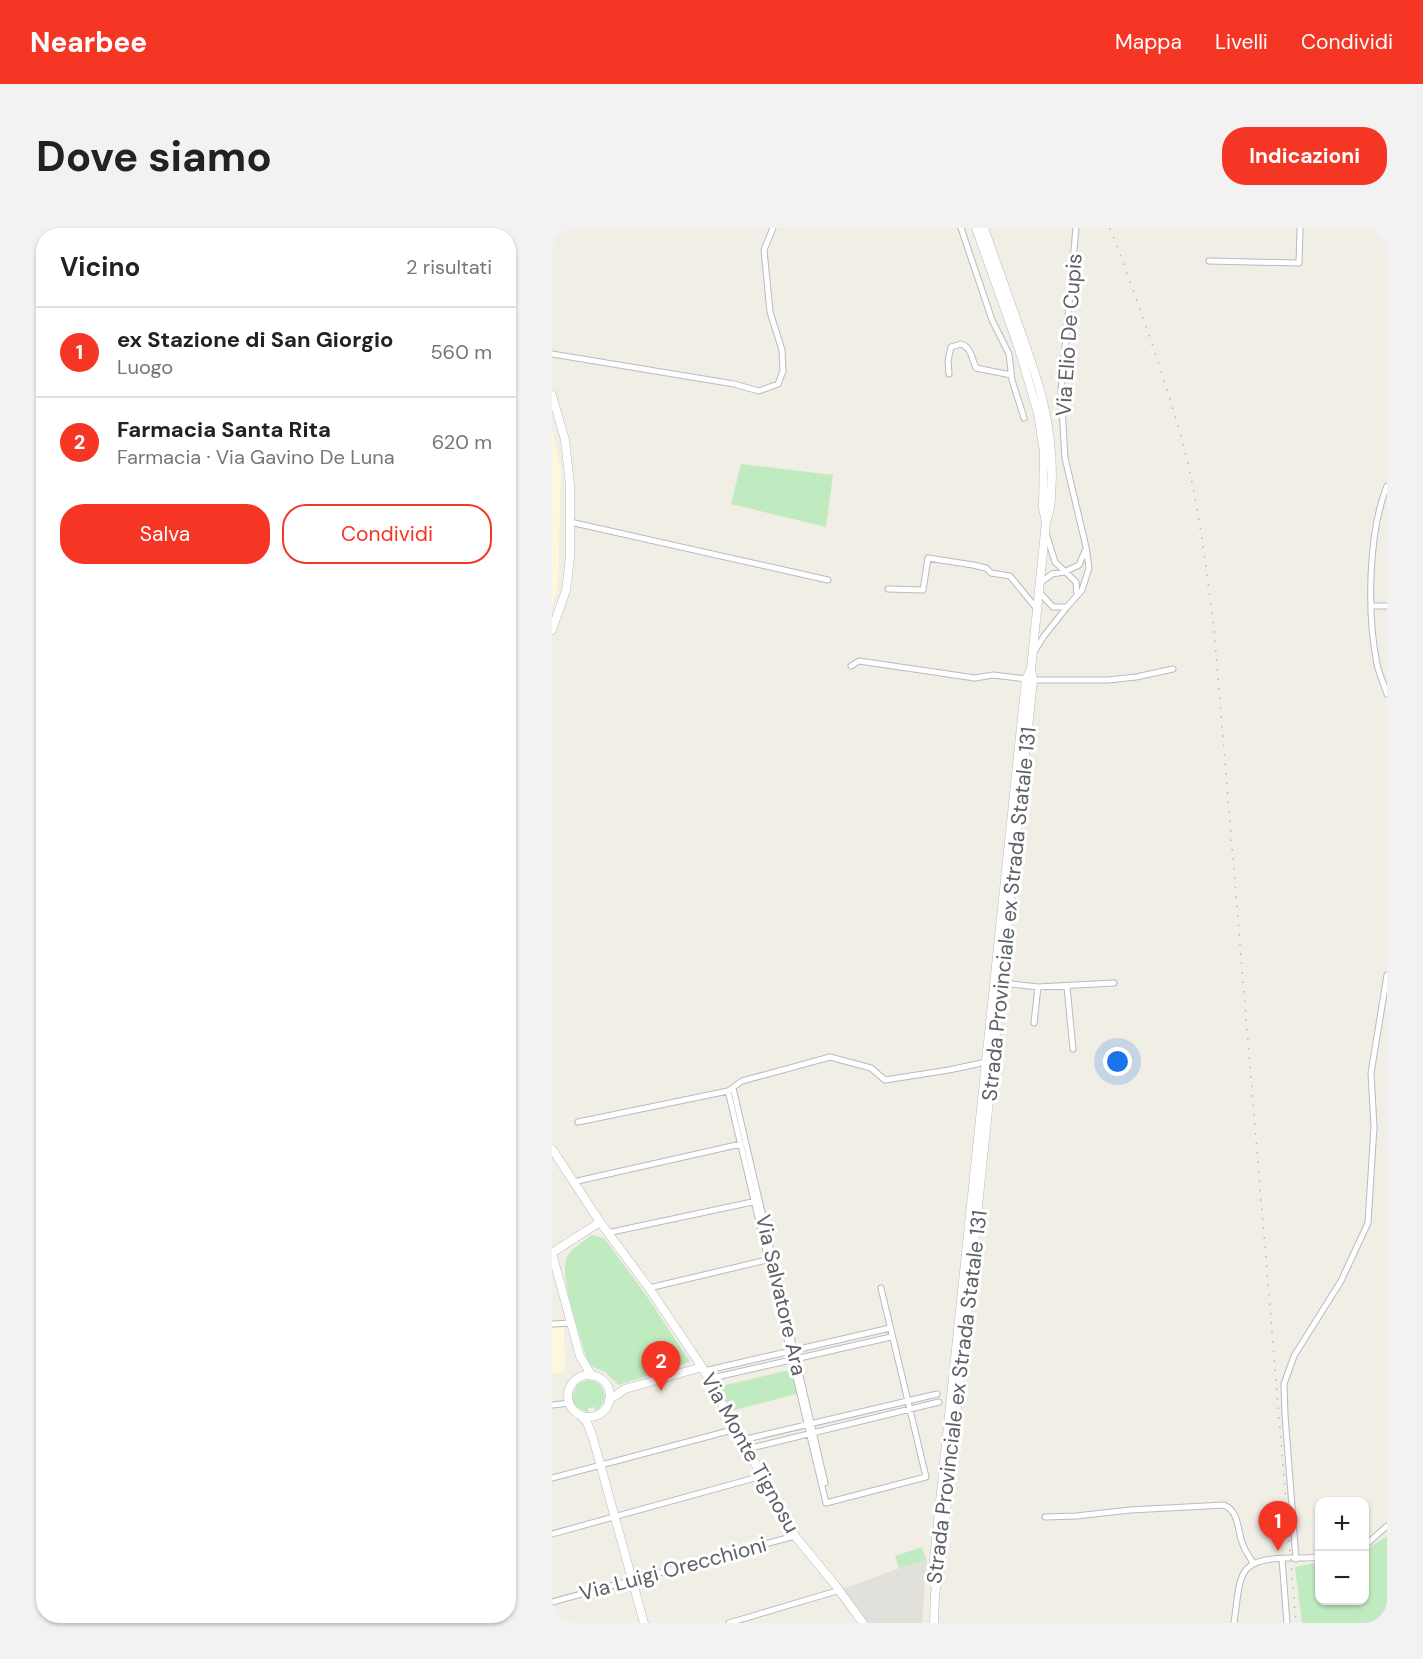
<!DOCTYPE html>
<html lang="it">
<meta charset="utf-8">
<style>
body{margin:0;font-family:"DM Sans",sans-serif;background:#f2f2f2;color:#222}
.controls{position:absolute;right:18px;bottom:18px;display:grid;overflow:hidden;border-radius:12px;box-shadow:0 2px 4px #0004}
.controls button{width:54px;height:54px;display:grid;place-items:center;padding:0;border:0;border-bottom:2px solid #e0e0e0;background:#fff;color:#222;font:30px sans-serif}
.you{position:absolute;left:566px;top:834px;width:21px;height:21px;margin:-15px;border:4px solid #fff;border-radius:50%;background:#1a73e8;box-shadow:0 0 0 9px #1a73e833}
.badge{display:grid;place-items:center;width:39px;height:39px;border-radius:50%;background:#f63625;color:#fff;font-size:20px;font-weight:700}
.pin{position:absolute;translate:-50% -50px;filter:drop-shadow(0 2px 3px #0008)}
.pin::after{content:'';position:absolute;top:32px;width:21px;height:18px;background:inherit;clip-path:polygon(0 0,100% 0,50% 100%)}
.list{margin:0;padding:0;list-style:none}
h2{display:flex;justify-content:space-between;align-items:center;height:78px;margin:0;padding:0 24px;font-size:26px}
h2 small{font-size:20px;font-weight:400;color:#767676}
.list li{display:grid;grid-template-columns:39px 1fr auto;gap:18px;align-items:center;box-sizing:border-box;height:90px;padding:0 24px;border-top:2px solid #e0e0e0}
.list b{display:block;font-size:22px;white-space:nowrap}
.list p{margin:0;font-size:20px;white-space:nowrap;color:#767676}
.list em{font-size:20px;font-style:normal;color:#767676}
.actions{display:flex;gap:12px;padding:18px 24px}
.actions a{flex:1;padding:14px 0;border:2px solid #f63625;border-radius:24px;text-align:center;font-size:21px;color:#f63625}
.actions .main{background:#f63625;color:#fff}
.map{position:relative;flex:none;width:835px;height:1395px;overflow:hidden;border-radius:24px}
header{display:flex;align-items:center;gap:36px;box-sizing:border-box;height:84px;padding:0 30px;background:#f63625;color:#fff}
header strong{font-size:28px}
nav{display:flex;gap:33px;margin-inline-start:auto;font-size:21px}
.intro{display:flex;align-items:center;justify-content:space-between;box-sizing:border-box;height:144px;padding:0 36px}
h1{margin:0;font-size:42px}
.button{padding:15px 27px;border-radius:24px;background:#f63625;color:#fff;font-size:21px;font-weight:700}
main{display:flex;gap:36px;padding:0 36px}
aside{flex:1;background:#fff;border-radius:24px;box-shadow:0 2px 4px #0004}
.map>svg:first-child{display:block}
.commercial{fill:#fff7dc}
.industrial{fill:#e1e0da}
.green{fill:#c0eac0}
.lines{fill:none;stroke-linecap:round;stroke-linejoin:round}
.street-casing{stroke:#b8bbc0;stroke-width:7}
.secondary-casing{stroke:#b9bcc2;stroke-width:9}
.street{stroke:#fff;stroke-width:5}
.secondary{stroke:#fff;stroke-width:8}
.rail{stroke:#b6b7b8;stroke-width:1.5;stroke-dasharray:1.5 8;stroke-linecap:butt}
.labels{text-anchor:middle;stroke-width:6;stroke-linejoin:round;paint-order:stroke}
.street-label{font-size:21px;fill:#5d6167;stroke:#fff}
</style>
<header>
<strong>Nearbee</strong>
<nav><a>Mappa</a><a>Livelli</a><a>Condividi</a></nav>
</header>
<div class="intro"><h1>Dove siamo</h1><a class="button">Indicazioni</a></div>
<main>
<aside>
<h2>Vicino<small>2 risultati</small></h2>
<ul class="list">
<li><span class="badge">1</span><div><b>ex Stazione di San Giorgio</b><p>Luogo</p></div><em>560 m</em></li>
<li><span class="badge">2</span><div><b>Farmacia Santa Rita</b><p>Farmacia · Via Gavino De Luna</p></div><em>620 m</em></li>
</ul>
<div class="actions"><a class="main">Salva</a><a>Condividi</a></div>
</aside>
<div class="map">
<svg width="835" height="1395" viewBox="0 0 835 1395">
<rect width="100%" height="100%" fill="#f0eee5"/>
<path class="commercial" d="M0 201 9 239 6 361 0 377Z
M12 1099 13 1144 0 1146V1100Z"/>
<path class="industrial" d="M375 1330 370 1395H315L291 1361Z"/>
<path class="green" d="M189 236 281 247 274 299 179 276Z
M40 1007 52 1010 96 1070 138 1134 67 1157 53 1144 41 1139 36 1134C30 1112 6 1048 15 1029 20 1020 32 1013 40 1007Z
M242 1141 248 1165 175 1184 161 1160Z
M36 1152C47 1153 52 1159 53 1171L47 1181 43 1183 42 1179 36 1180V1185L22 1177 20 1170 25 1156Z
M835 1308V1395H750L743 1339 767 1334 768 1372H812L813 1322Z
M370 1319 374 1332 347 1340 343 1328Z"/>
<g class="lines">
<g class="street-casing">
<path id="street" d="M409 0 440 92 457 126 460 152 472 190
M657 33 747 35 748 0
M0 126 182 156 207 163 226 156 231 143 230 122 218 84 212 22 221 0
M397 146 396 133 399 119 409 116C419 119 420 131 424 140L459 147
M835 258C816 305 815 386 825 436 827 446 832 456 835 466
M18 294 276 352
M494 305 503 334 524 354 525 368
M488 355 500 346 512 344 527 337 533 323
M336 361 371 362 376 330 421 337 434 340 439 345 458 348 485 381
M487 364 501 379H515L530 362 537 340 534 319 513 230 509 163 524 0
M820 378H835
M482 424 492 408 515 379
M299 438 307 433 423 450 441 447 474 451
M481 452H556L584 449 621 441
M450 755 486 759 562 755
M515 759 521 821
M482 795 486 759
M181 860 273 1255
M176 863 274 1275 374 1249 329 1060
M26 894 176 863 190 853 278 829 319 840 333 852 397 842 434 834
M21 954 189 916
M55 1005 205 973
M97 1060 219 1031
M0 1096 19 1095
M152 1143 338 1100
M156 1151 339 1109
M0 1177 18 1175
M190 1212 385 1166
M195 1221 387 1174
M0 1250 184 1201
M493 1289 524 1288 578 1282 672 1277C688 1284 685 1303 691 1317 693 1323 698 1329 701 1335
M0 1306 210 1248
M812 1315 817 1314 835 1298
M730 1331 735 1395
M744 1331 733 1187 732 1156 742 1128 789 1053 816 995 822 899 819 845 835 747
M0 1374 243 1308
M177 1395 288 1362
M682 1395C689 1347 683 1330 739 1330 749 1330 758 1331 768 1328"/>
</g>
<g class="secondary-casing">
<path id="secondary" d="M424 0 466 118 486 185 492 224 491 280 494 294
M0 167 13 212 18 257V328L16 347 14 362 0 402
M0 921 48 994 97 1060 150 1139 243 1308 284 1358 311 1395
M16 1168a21 21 0 1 1 42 0a21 21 0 1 1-42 0Z
M40 1148 28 1128 0 1025 48 994
M57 1172 73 1161 150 1139
M28 1187 35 1194 41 1210 92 1395
M382 1356 381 1341 474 451 479 441
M382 1395 383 1366 388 1341 481 452 479 441 494 294C500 279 499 264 500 248 500 190 485 149 466 96 455 64 443 32 432 0"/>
</g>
<use href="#street" class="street"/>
<use href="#secondary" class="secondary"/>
<path class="rail" d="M558 0C585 71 611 143 631 216 647 277 654 339 662 401L744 1395"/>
</g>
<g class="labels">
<g class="street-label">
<text transform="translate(517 107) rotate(-86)" y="7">Via Elio De Cupis</text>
<text transform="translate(457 686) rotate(-84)" y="7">Strada Provinciale ex Strada Statale 131</text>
<text transform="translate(229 1067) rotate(77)" y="7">Via Salvatore Ara</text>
<text transform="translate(405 1169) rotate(-83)" y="7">Strada Provinciale ex Strada Statale 131</text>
<text transform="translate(198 1225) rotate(61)" y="7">Via Monte Tignosu</text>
<text transform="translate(121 1341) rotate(-15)" y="7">Via Luigi Orecchioni</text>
</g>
</g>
</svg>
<div class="controls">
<button>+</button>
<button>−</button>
</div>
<div class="you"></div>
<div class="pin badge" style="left:726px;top:1323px">1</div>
<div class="pin badge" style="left:109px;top:1163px">2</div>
</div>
</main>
